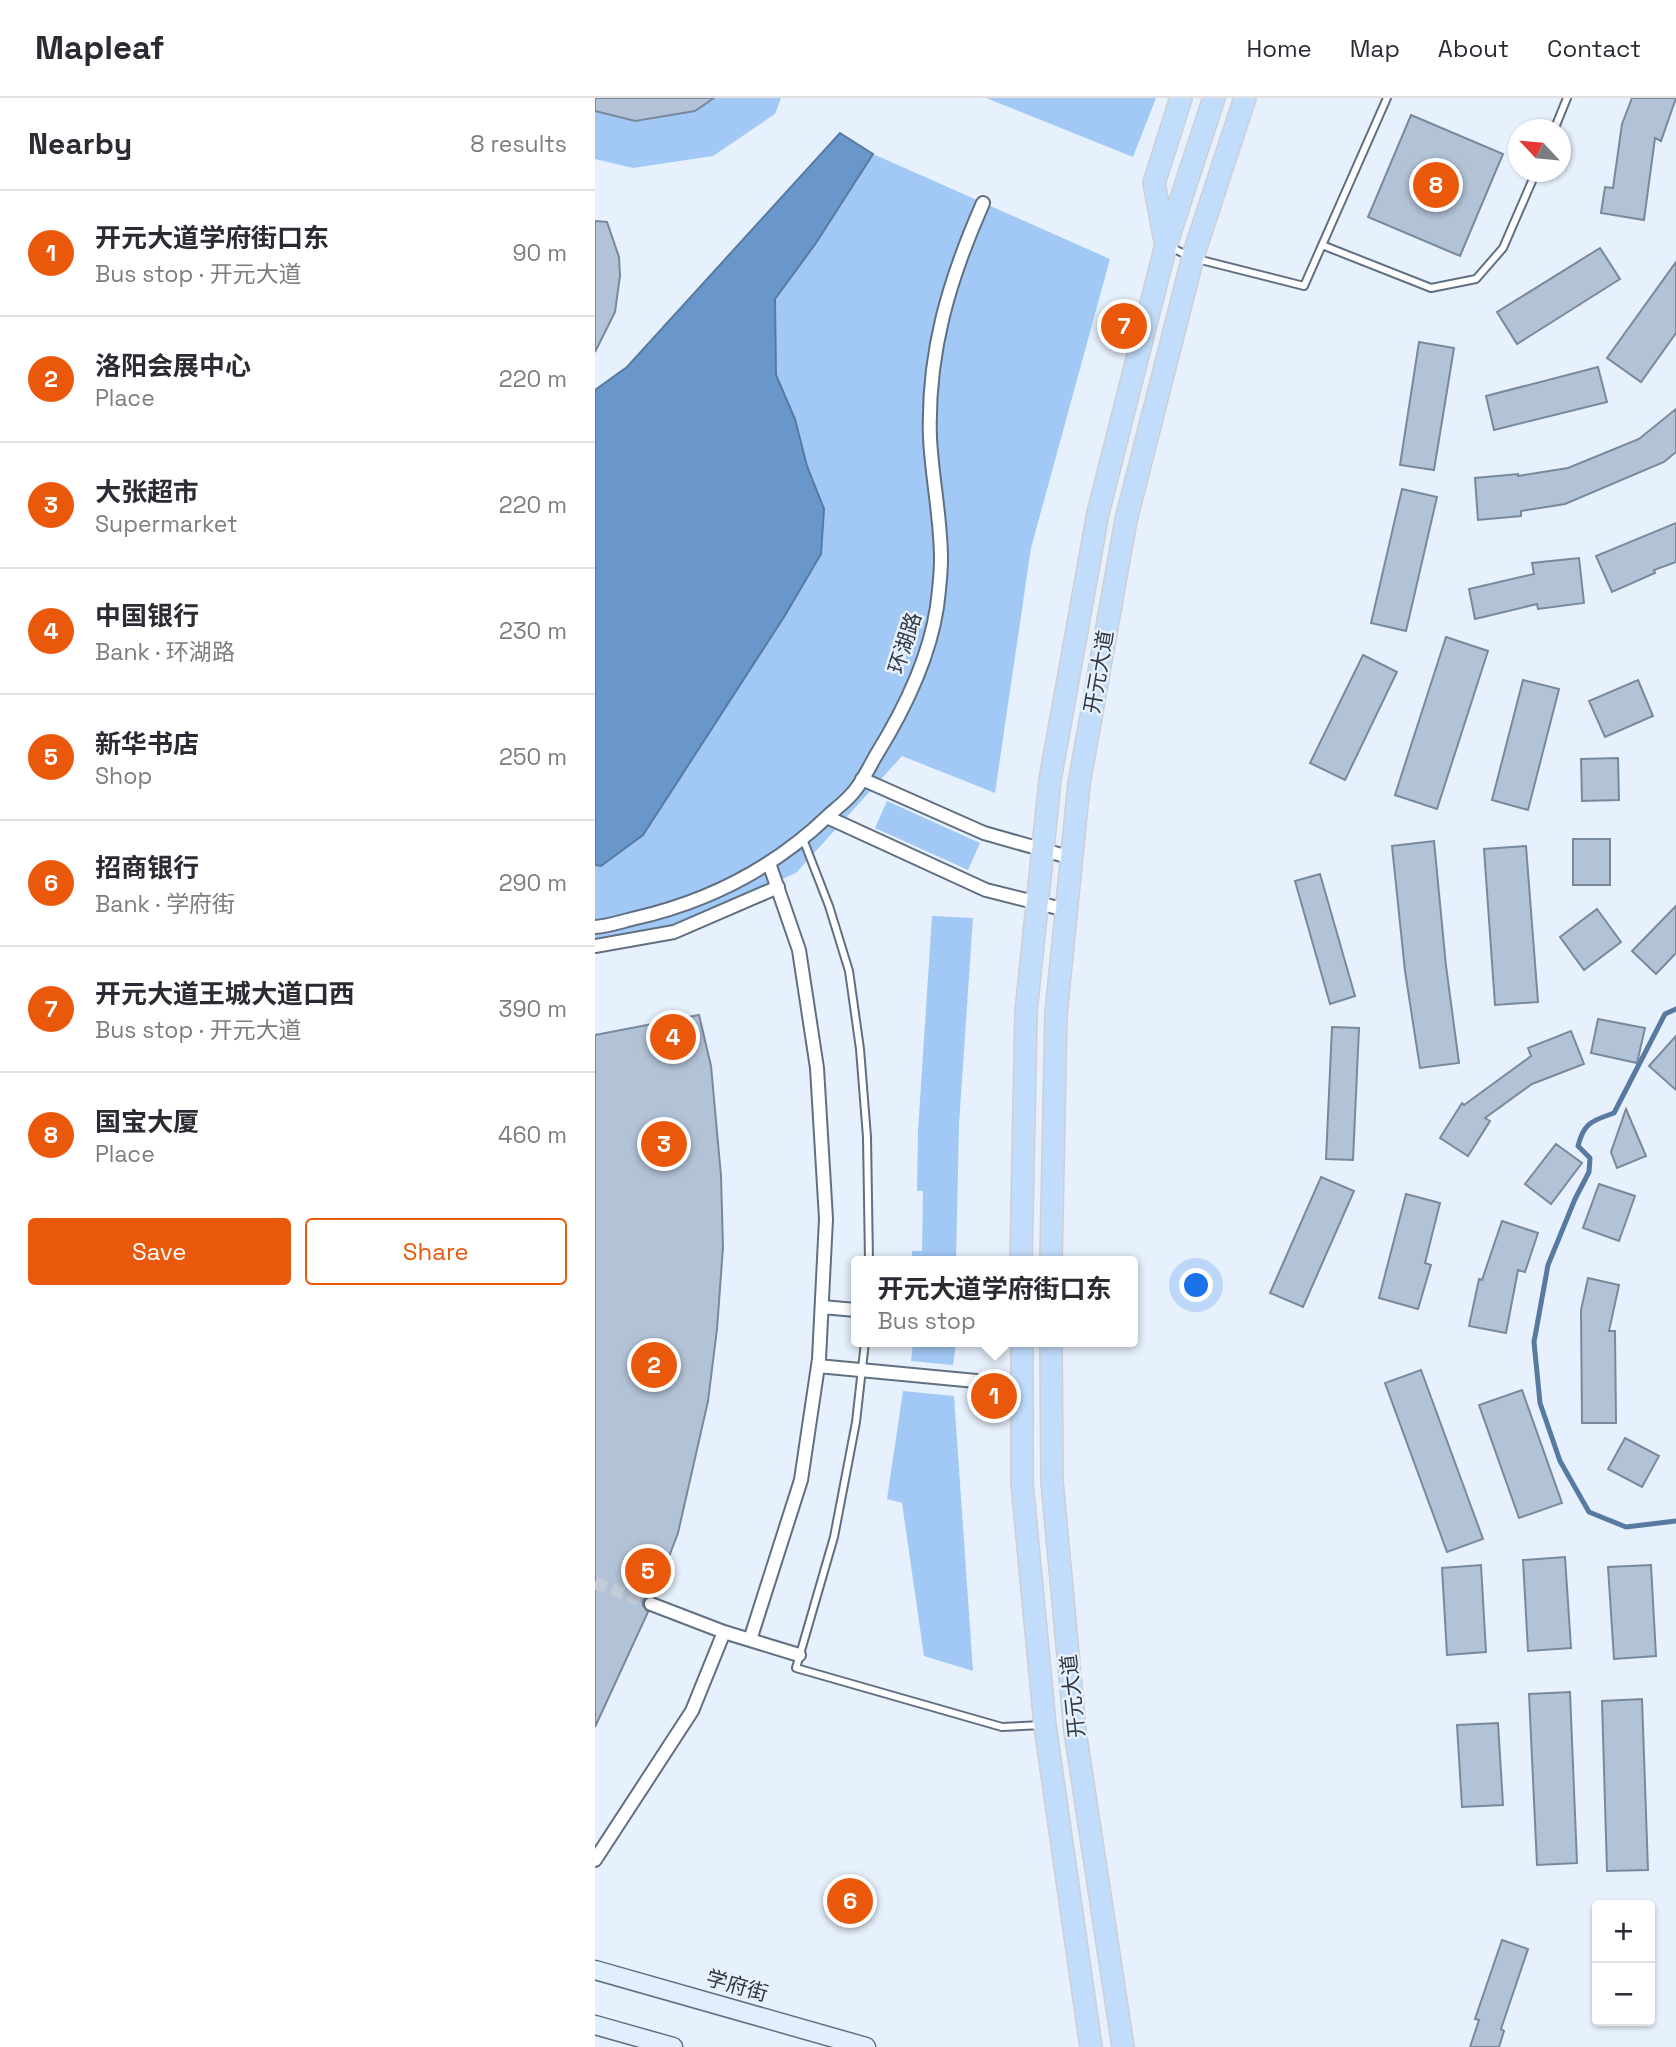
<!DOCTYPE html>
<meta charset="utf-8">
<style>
body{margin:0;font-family:"Space Grotesk","Noto Sans SC",sans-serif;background:#f2f2f3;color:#2b2b33}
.controls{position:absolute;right:21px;bottom:21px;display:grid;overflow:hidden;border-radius:7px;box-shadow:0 2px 5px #0004}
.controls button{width:63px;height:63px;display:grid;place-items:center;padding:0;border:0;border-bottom:2px solid #e1e1e2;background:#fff;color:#2b2b33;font:35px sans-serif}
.compass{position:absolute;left:913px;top:21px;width:63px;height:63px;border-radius:50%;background:#fff;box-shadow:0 2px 5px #0004;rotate:296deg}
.you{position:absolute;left:602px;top:1188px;width:24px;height:24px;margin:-18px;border:5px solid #fff;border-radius:50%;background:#1a73e8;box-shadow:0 0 0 10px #1a73e833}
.badge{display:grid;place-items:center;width:46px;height:46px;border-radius:50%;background:#ea580c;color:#fff;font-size:23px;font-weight:700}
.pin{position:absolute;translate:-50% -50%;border:4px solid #fff;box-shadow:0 2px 7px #0006}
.popup{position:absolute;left:256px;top:1158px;width:287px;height:91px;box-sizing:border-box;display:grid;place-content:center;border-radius:7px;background:#fff;filter:drop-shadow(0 2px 5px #0005);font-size:23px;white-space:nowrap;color:#7c7c81}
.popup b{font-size:26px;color:#2b2b33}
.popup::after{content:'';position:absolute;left:50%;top:100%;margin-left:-14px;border:14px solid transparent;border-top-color:#fff}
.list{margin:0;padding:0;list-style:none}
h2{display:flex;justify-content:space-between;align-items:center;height:91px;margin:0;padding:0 28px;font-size:30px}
h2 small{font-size:23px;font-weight:400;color:#7c7c81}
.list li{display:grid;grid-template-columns:46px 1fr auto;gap:21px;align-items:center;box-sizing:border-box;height:126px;padding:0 28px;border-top:2px solid #e1e1e2}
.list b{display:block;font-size:26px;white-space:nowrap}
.list p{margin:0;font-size:23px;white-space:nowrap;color:#7c7c81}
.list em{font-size:23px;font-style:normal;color:#7c7c81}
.actions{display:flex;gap:14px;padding:21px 28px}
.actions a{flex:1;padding:16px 0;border:2px solid #ea580c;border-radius:7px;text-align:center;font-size:24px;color:#ea580c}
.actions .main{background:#ea580c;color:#fff}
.map{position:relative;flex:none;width:1081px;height:1949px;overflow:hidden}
header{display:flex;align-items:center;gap:42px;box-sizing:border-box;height:98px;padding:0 35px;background:#fff;border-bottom:2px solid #e1e1e2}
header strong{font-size:33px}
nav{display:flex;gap:38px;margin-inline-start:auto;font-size:24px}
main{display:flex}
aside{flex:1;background:#fff}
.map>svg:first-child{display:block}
.green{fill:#a2c9f5}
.water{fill:#6997cb;stroke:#587aa1;stroke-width:2}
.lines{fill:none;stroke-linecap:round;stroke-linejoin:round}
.stream{stroke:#587aa1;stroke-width:5}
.building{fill:#b2c3d7;stroke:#79899c;stroke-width:2}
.street-tunnel{stroke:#c2ccd7;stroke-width:12;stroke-dasharray:12 6;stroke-linecap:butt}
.lane-casing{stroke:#607082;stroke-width:10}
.street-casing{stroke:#607082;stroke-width:16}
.secondary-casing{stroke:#607082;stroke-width:21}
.primary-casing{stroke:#cdcfd1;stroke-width:24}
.lane{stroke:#fff;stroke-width:6}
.street{stroke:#fff;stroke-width:12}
.secondary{stroke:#e0eefd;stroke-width:18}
.primary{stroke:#c2ddfb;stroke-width:21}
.labels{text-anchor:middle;stroke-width:5;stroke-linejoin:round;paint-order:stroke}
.street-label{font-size:21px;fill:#30373f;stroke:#e6f1fd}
</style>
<header>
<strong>Mapleaf</strong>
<nav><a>Home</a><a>Map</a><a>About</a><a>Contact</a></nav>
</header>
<main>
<aside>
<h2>Nearby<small>8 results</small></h2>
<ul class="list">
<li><span class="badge">1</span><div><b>开元大道学府街口东</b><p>Bus stop · 开元大道</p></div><em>90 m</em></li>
<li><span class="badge">2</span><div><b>洛阳会展中心</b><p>Place</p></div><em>220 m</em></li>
<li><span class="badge">3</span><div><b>大张超市</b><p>Supermarket</p></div><em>220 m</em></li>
<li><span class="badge">4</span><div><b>中国银行</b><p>Bank · 环湖路</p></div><em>230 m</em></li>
<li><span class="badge">5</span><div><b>新华书店</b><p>Shop</p></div><em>250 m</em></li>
<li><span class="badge">6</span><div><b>招商银行</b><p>Bank · 学府街</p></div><em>290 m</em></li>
<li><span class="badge">7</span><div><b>开元大道王城大道口西</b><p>Bus stop · 开元大道</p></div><em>390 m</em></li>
<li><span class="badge">8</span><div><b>国宝大厦</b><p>Place</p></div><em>460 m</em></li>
</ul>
<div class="actions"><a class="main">Save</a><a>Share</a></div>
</aside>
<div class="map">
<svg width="1081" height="1949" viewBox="0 0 1081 1949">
<rect width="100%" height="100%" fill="#e6f1fd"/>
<path class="green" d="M119 0H186L180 16 118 58 38 70 0 61V13L40 23 100 13Z
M391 0H561L538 59Z
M278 56 515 161 436 450 400 695 307 658 201 775 76 829 0 842V767L6 768 48 737 189 519 226 456 229 411 212 368 200 321 181 277 180 201 221 145Z
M292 703 385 745 373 772 280 730Z
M337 818 378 820 364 1026 361 1163H317V1153H327L328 1093H322L323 1033Z
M318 1244H361L358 1267 316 1263Z
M308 1293 359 1298 378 1573 329 1558 307 1405 292 1401Z"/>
<path class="water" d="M245 35 278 56 221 145 180 201 181 277 200 321 212 368 229 411 226 456 189 519 48 737 6 768 0 767V292L32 269Z"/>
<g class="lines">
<path class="stream" d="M1081 911 1070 916 1019 1015C997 1023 989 1024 983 1048L995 1060 994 1074 980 1101 953 1167 939 1244 945 1305 965 1363 994 1414 1031 1429 1081 1423"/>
</g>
<path class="building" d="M0 0H119L100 13 40 23 0 13Z
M1037 0H1081L1066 43 1060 40 1049 122 1006 115 1010 89 1018 90 1027 26Z
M816 17 908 56 865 158 773 119Z
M0 123 12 124 24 159 25 178 20 214 0 254Z
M1005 150 1025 181 922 246 902 214Z
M1081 164V235L1046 284 1012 260Z
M824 244 859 250 839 372 805 367Z
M1003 269 1012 304 899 332 891 298Z
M1081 311V354L1069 364 970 406 926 413V418L883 422 880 380 923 376V378L973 370 1044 341Z
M807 391 842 399 811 533 776 525Z
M1081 425V464L1059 472 1060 475 1017 494 1001 458Z
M984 460 989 505 943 511 942 506 880 521 874 491 939 476 937 465Z
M851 539 893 553 842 711 800 697Z
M768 557 802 574 750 682 715 665Z
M928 582 964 591 933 712 897 702Z
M1043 582 1058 618 1010 639 994 603Z
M1023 660 1024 702 987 703 986 661Z
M978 741H1015V787H978Z
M839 743 851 868 864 965 825 970 810 873 797 748Z
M931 748 943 904 900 907 889 751Z
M725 776 760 898 735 906 700 783Z
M1081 808V855L1061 876 1037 853Z
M1002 811 1026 844 989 872 965 839Z
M104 917 116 968 126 1078 128 1149 122 1231 113 1303 83 1435 59 1498H54L48 1502V1508L53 1514 0 1629V937Z
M1003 921 1050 930 1042 965 996 955Z
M737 929 764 930 758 1062 731 1061Z
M976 933 989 966 937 986 890 1020 895 1023 873 1058 845 1040 867 1005 869 1007 936 958 933 950Z
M1081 938V992L1054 968Z
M1031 1011 1051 1058 1022 1070 1016 1054Z
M961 1046 987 1065 956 1106 930 1086Z
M726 1079 759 1093 708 1209 675 1195Z
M1004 1086 1040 1098 1024 1143 988 1130Z
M811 1096 845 1105 830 1165 836 1167 823 1211 784 1200Z
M907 1123 943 1135 930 1174 923 1172 911 1235 874 1228 884 1181 887 1182Z
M993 1180 1024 1187 1014 1233H1020L1021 1325H987L986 1212Z
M826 1272 888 1441 852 1454 790 1285Z
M927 1292 967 1405 924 1420 884 1307Z
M1030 1340 1064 1358 1047 1389 1013 1371Z
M970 1459 976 1550 933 1553 928 1462Z
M886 1467 891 1554 852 1557 847 1470Z
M1056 1467 1061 1558 1019 1561 1013 1469Z
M975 1594 982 1765 942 1767 934 1596Z
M1047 1601 1053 1772 1012 1773 1007 1603Z
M903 1625 908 1707 867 1709 862 1627Z
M907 1842 933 1851 906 1931 909 1933 904 1949H875L884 1922 880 1921Z"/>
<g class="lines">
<path class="street-tunnel" d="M0 1485 56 1506"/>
<g class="lane-casing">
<path id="lane" d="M959 32 972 0
M727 147 836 190 881 181 908 150 941 74
M575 149 598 160 709 188 792 0
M208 741 234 808 254 873 265 951 272 1039 274 1163
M270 1244 261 1324 239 1439 201 1570 407 1629 448 1627"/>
</g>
<g class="street-casing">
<path id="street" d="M267 681 389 735 477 760
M232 719 391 792 471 812
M0 829C14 828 28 823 41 820 115 803 180 769 234 717 243 709 254 701 261 691 268 682 274 670 280 659 308 614 334 562 342 509 344 493 346 477 346 461 346 421 337 380 335 340 332 255 354 182 388 105
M0 848 79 834 183 789
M227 1209 261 1212
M223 1268 381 1283
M56 1506 129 1534
M155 1542 204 1557
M0 1762 97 1613 129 1534 155 1542 206 1382 224 1261 231 1121 222 970 204 852 174 765"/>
</g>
<g class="secondary-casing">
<path id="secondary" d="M0 1872 271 1949
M0 1927 78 1949"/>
</g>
<g class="primary-casing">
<path id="primary" d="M570 143 559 85 586 0
M426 1163 431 914 455 682 503 415 571 147 619 0
M456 1163 461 916 484 686 531 422 599 155 650 0
M427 1244V1385L450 1627 496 1949
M456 1244 457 1383 480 1633 528 1949"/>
</g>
<use href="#lane" class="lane"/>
<use href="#street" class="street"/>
<use href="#secondary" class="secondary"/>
<use href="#primary" class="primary"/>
</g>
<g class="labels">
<g class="street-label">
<text transform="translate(310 545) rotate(-72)" y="7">环湖路</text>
<text transform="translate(504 574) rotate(-80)" y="7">开元大道</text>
<text transform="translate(478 1598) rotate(-96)" y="7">开元大道</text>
<text transform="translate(142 1888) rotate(16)" y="7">学府街</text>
</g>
</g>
</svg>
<div class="controls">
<button>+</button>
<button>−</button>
</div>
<svg class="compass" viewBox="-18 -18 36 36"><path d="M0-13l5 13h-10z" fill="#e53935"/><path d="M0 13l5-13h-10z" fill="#7c7c81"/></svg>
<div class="you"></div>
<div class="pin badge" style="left:399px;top:1298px">1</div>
<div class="popup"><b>开元大道学府街口东</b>Bus stop</div>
<div class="pin badge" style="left:59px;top:1267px">2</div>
<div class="pin badge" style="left:69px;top:1046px">3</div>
<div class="pin badge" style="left:78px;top:939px">4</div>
<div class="pin badge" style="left:53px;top:1473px">5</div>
<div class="pin badge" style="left:255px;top:1803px">6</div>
<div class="pin badge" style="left:529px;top:228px">7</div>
<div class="pin badge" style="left:841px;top:87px">8</div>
</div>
</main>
